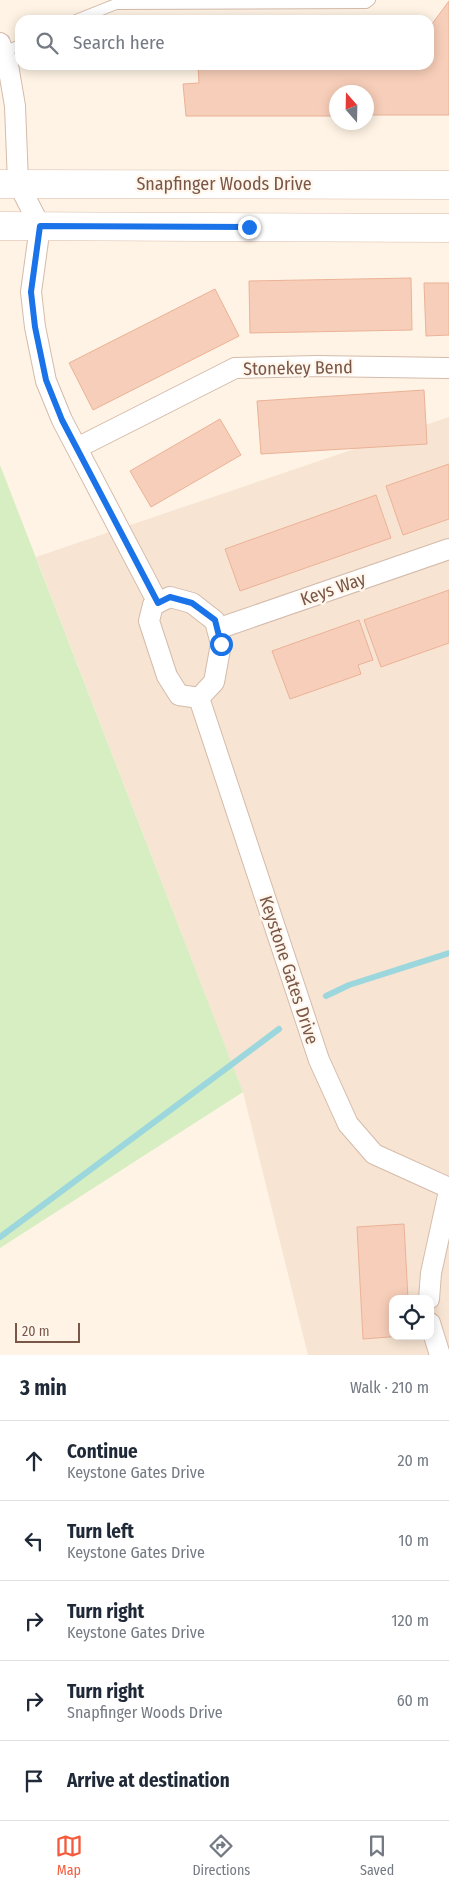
<!DOCTYPE html>
<meta charset="utf-8">
<style>
body{margin:0;font-family:"Fira Sans Condensed",sans-serif;background:#f2f2f3;color:#1f2937}
.controls{position:absolute;right:15px;bottom:15px;display:grid;overflow:hidden;border-radius:10px;box-shadow:0 2px 12px #0003}
.controls button{width:45px;height:45px;display:grid;place-items:center;padding:0;border:0;border-bottom:1px solid #e0e1e3;background:#fff;color:#1f2937;font:25px sans-serif}
.compass{position:absolute;left:329px;top:85px;width:45px;height:45px;border-radius:50%;background:#fff;box-shadow:0 2px 12px #0003;rotate:340deg}
.scale{position:absolute;left:15px;bottom:12px;width:65px;box-sizing:border-box;padding-left:5px;border:2px solid #7a5646;border-top:0;font-size:14px;line-height:18px;white-space:nowrap;color:#7a5646;-webkit-text-stroke:4px #fff7ed;paint-order:stroke}
.stop{position:absolute;width:15px;height:15px;margin:-11px;border:4px solid #1a73e8;border-radius:50%;background:#fff}
.stop.end{background:#1a73e8;border-color:#fff;box-shadow:0 1px 5px #0008}
.list{margin:0;padding:0;list-style:none}
h2{display:flex;justify-content:space-between;align-items:center;height:65px;margin:0;padding:0 20px;font-size:21px}
h2 small{font-size:16px;font-weight:400;color:#747a83}
.list li{display:grid;grid-template-columns:32px 1fr auto;gap:15px;align-items:center;box-sizing:border-box;height:80px;padding:0 20px;border-top:1px solid #e0e1e3}
.list b{display:block;font-size:19px;white-space:nowrap}
.list p{margin:0;font-size:16px;white-space:nowrap;color:#747a83}
.list em{font-size:16px;font-style:normal;color:#747a83}
.icon{flex:none;width:28px;height:28px;fill:none;stroke:currentColor;stroke-width:2;stroke-linecap:round;stroke-linejoin:round}
.map{position:relative;flex:none;width:449px;height:1355px;overflow:hidden}
.search{position:absolute;background:#fff;box-shadow:0 2px 12px #0003;left:15px;right:15px;top:15px;height:55px;display:flex;align-items:center;gap:12px;box-sizing:border-box;padding:0 18px;border-radius:15px;color:#747a83;font-size:19px}
.sheet{height:465px;background:#fff}
nav{display:flex;justify-content:space-around;align-items:center;box-sizing:border-box;height:70px;border-top:1px solid #e0e1e3;background:#fff;font-size:14px;color:#747a83}
nav a{display:grid;justify-items:center;gap:2px}
nav .on{color:#f55a3d}
.map>svg:first-child{display:block}
.residential{fill:#f7e4d2;fill-rule:evenodd}
.green{fill:#d6eec1}
.lines{fill:none;stroke-linecap:round;stroke-linejoin:round}
.stream{stroke:#9bd7dd;stroke-width:6}
.building{fill:#f7ceb9;stroke:#ebb297}
.lane-casing{stroke:#d4bbab;stroke-width:12}
.street-casing{stroke:#d4bbab;stroke-width:22}
.secondary-casing{stroke:#dabcab;stroke-width:29}
.lane{stroke:#fff;stroke-width:10}
.street{stroke:#fff;stroke-width:20}
.secondary{stroke:#fff;stroke-width:28}
.route{stroke:#1a73e8;stroke-width:6}
.labels{text-anchor:middle;stroke-width:4.5;stroke-linejoin:round;paint-order:stroke}
.street-label{font-size:18px;fill:#7a5646;stroke:#fff7ed}
</style>
<div class="map">
<svg width="449" height="1355" viewBox="0 0 449 1355">
<rect width="100%" height="100%" fill="#fef3e4"/>
<path class="residential" d="M449 417V1355H308L243 1092 36 557ZM393 1299H430V1336H393Z"/>
<path class="green" d="M0 465 243 1092 0 1248Z"/>
<g class="lines">
<path class="stream" d="M326 996 349 985 449 953
M0 1237 279 1029"/>
</g>
<path class="building" d="M449 1V115H366V92H336V116H186L183 84 199 83 198 65H429V28Z
M411 278 412 330 250 333 249 281Z
M424 283H449V335L426 336Z
M215 289 239 336 93 410 69 363Z
M424 390 427 444 261 454 257 401Z
M220 419 241 455 151 507 130 471Z
M449 464V519L403 535 386 486Z
M376 495 391 538 240 591 225 549Z
M449 590V643L381 667 364 620Z
M359 620 373 660 358 665 361 674 290 699 272 651Z
M404 1224 408 1299H393V1336H402L363 1339 357 1227Z"/>
<g class="lines">
<g class="lane-casing">
<path id="lane" d="M76 20 116 4 366 3 370 0
M3 52 20 45"/>
</g>
<g class="street-casing">
<path id="street" d="M0 43 8 65 15 106 18 183 40 226 31 292 35 327 46 381 62 420 158 603
M77 448 235 368 316 366 449 368
M170 597 192 603 215 621 221 644 214 682 199 698 179 695 167 676 149 621 153 605Z
M217 629 449 549
M199 698 319 1060 348 1124 374 1154 449 1188
M429 1299 431 1273 449 1191
M430 1323 440 1355"/>
</g>
<g class="secondary-casing">
<path id="secondary" d="M0 184 449 185
M0 226 449 228"/>
</g>
<use href="#lane" class="lane"/>
<use href="#street" class="street"/>
<use href="#secondary" class="secondary"/>
</g>
<g class="lines">
<path class="route" d="M221 644 215 620 192 603 170 597 158 603 62 420 46 380 35 327 31 292 40 226 249 227"/>
</g>
<g class="labels">
<g class="street-label">
<text x="224" y="190">Snapfinger Woods Drive</text>
<text transform="translate(298 368) rotate(-1)" y="6">Stonekey Bend</text>
<text transform="translate(333 589) rotate(-19)" y="6">Keys Way</text>
<text transform="translate(289 970) rotate(72)" y="6">Keystone Gates Drive</text>
</g>
</g>
</svg>
<div class="controls">
<button><svg class="icon" aria-label="locate" viewBox="0 0 24 24"><circle cx="12" cy="12" r="6"/><path d="M12 2v4M12 18v4M2 12h4M18 12h4"/></svg></button>
</div>
<svg class="compass" viewBox="-18 -18 36 36"><path d="M0-13l5 13h-10z" fill="#e53935"/><path d="M0 13l5-13h-10z" fill="#747a83"/></svg>
<div class="scale">20 m</div>
<div class="stop" style="left:221px;top:644px"></div>
<div class="stop end" style="left:249px;top:227px"></div>
<div class="search"><svg class="icon" aria-label="search" viewBox="0 0 24 24"><circle cx="10" cy="10" r="6"/><path d="M15 15l6 6"/></svg>Search here</div>
</div>
<section class="sheet">
<h2>3 min<small>Walk · 210 m</small></h2>
<ul class="list">
<li><svg class="icon" aria-label="ahead" viewBox="0 0 24 24"><path d="M12 20V5M6 11l6-6 6 6"/></svg><div><b>Continue</b><p>Keystone Gates Drive</p></div><em>20 m</em></li>
<li><svg class="icon" aria-label="left" viewBox="0 0 24 24"><path d="M17 20v-9H6M10 6l-5 5 5 5"/></svg><div><b>Turn left</b><p>Keystone Gates Drive</p></div><em>10 m</em></li>
<li><svg class="icon" aria-label="right" viewBox="0 0 24 24"><path d="M7 20v-9h11M14 6l5 5-5 5"/></svg><div><b>Turn right</b><p>Keystone Gates Drive</p></div><em>120 m</em></li>
<li><svg class="icon" aria-label="right" viewBox="0 0 24 24"><path d="M7 20v-9h11M14 6l5 5-5 5"/></svg><div><b>Turn right</b><p>Snapfinger Woods Drive</p></div><em>60 m</em></li>
<li><svg class="icon" aria-label="arrive" viewBox="0 0 24 24"><path d="M6 21V4h12l-3 4 3 4H6"/></svg><div><b>Arrive at destination</b></div></li>
</ul>
</section>
<nav>
<a class="on"><svg class="icon" aria-label="map" viewBox="0 0 24 24"><path d="M3 6l6-2 6 2 6-2v14l-6 2-6-2-6 2zM9 4v14M15 6v14"/></svg>Map</a>
<a><svg class="icon" aria-label="directions" viewBox="0 0 24 24"><path d="M12 3l9 9-9 9-9-9zM9 14v-3h6M13 9l2 2-2 2"/></svg>Directions</a>
<a><svg class="icon" aria-label="saved" viewBox="0 0 24 24"><path d="M7 4h10v16l-5-4-5 4z"/></svg>Saved</a>
</nav>
